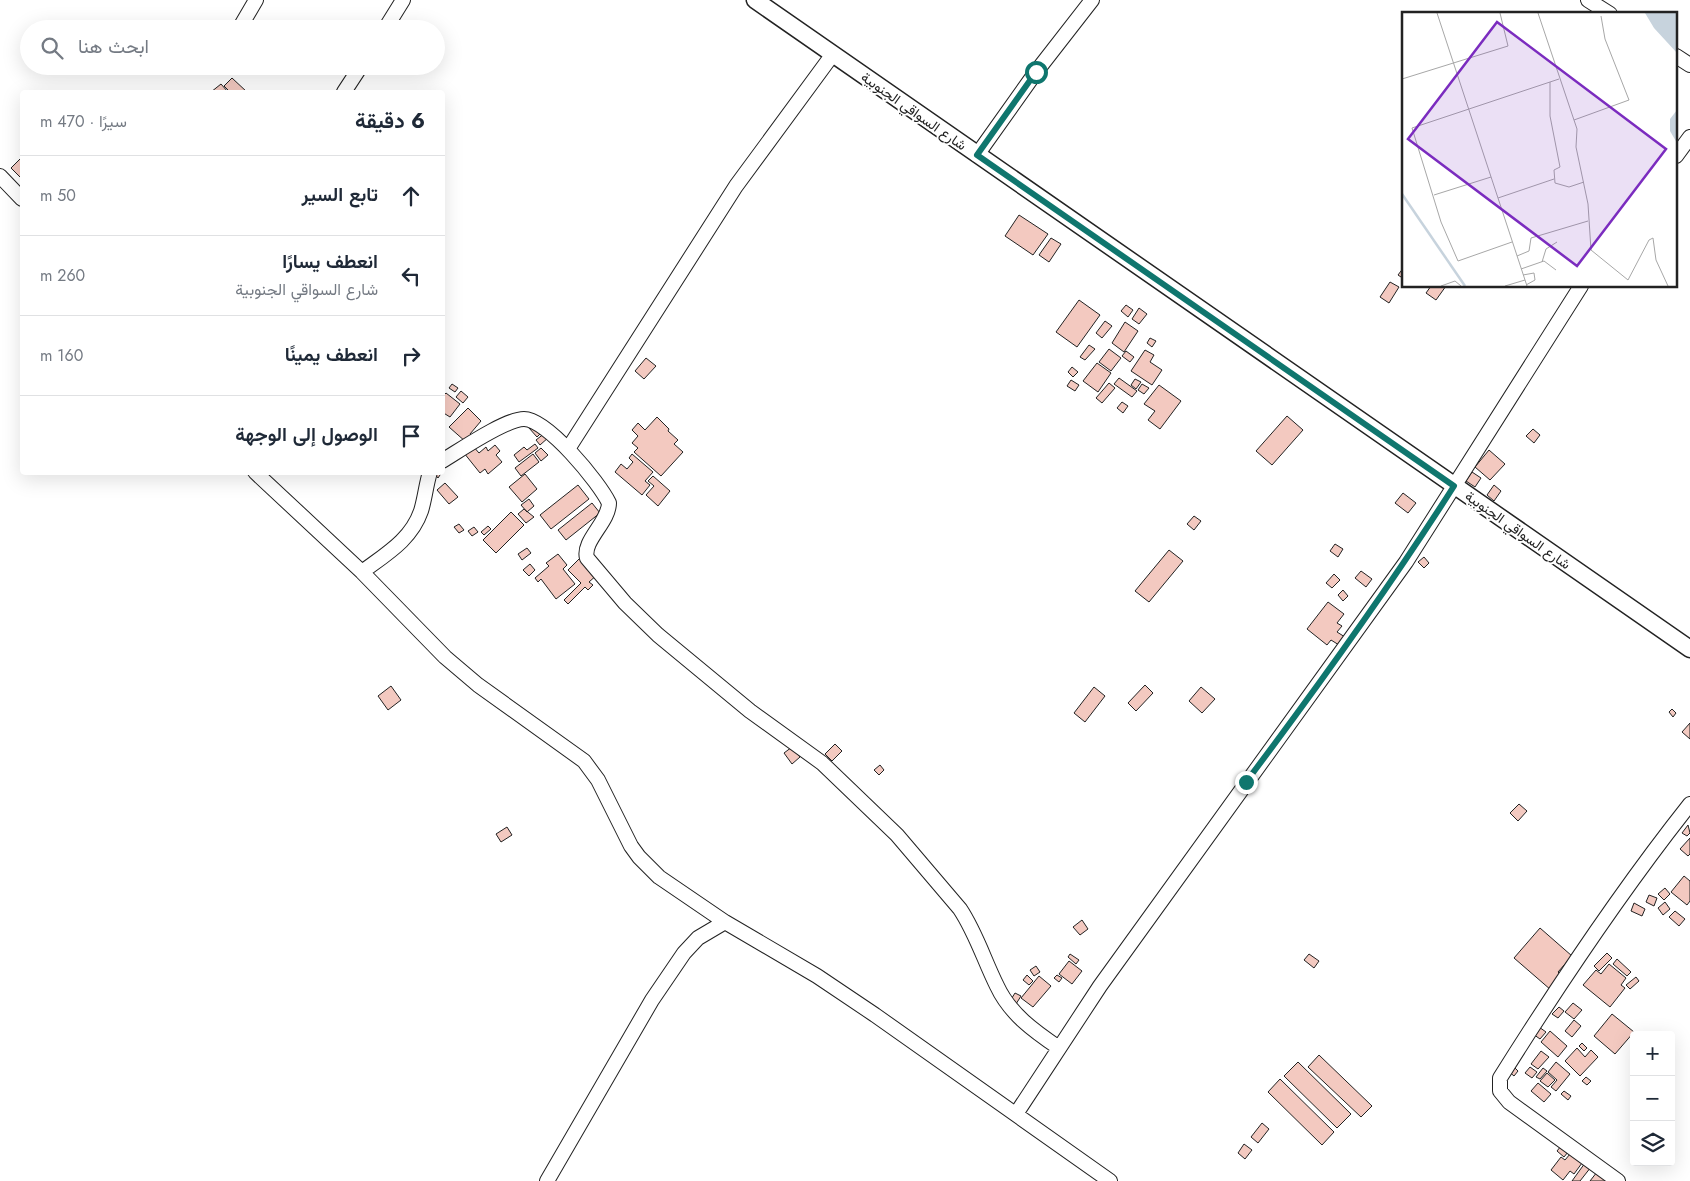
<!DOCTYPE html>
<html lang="ar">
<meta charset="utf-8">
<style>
body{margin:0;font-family:Jost,Vazirmatn,sans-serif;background:#f6f6f7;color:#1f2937;direction:rtl}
.controls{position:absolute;right:15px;bottom:15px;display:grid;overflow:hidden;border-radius:5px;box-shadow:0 5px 20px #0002}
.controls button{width:45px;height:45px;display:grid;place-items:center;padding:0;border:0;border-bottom:1px solid #e0e1e3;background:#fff;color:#1f2937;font:25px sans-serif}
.stop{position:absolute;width:15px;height:15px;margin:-11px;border:4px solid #0f766e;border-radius:50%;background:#fff}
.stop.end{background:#0f766e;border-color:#fff;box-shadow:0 1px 5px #0008}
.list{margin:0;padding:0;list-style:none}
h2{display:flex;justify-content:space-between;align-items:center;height:65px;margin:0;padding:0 20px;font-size:21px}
h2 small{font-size:16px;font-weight:400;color:#747a83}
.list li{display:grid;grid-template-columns:32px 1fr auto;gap:15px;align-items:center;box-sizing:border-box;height:80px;padding:0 20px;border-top:1px solid #e0e1e3}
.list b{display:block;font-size:19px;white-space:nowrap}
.list p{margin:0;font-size:16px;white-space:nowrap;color:#747a83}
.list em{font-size:16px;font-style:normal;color:#747a83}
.icon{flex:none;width:28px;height:28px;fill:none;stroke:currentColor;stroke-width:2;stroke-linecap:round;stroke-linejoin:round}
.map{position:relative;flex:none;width:1690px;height:1181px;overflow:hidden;direction:ltr}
.search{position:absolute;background:#fff;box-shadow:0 5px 20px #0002;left:20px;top:20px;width:425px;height:55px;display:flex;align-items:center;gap:12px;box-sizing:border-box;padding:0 18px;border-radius:28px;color:#747a83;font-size:19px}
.panel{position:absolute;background:#fff;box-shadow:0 5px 20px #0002;left:20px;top:90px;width:425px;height:385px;border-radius:5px;direction:rtl}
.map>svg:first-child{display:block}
.building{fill:#f3c9c0;stroke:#222}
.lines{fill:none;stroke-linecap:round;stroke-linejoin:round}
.minor-casing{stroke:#222;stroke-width:16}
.tertiary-casing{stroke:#222;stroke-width:19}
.minor{stroke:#fff;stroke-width:14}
.tertiary{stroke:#fff;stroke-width:16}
.route{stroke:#0f766e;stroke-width:6}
.labels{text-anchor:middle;stroke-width:4;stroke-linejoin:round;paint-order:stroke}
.street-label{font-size:14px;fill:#222;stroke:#fff}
.inset-river{fill:none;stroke:#c7d3dd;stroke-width:2.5}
.inset-road{fill:none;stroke:#a7a7a7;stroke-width:1}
.view{fill:#7b2cbf;fill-opacity:0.15;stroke:#7b2cbf;stroke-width:2.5}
.inset-edge{fill:none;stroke:#222;stroke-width:2.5}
</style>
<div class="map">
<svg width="1690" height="1181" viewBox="0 0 1690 1181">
<rect width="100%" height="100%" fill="#fff"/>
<path class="building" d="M232 78 247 92H230L224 86Z
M221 84 228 92H211Z
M21 158 22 159V179L11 168Z
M1019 215 1048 234 1033 255 1005 236Z
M1051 238 1061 244 1049 262 1039 255Z
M1404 267V279L1398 275Z
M1390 282 1399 287 1389 303 1380 297Z
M1431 286H1446L1436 300 1426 293Z
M1079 300 1100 315 1077 347 1056 332Z
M1126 305 1133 310 1128 317 1121 311Z
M1139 308 1147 314 1139 324 1132 319Z
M1105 321 1112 326 1102 338 1096 333Z
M1125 322 1138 331 1124 352 1112 343Z
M1150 338 1156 341 1152 347 1147 343Z
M1089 345 1095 349 1085 360 1080 357Z
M1109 349 1121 358 1111 371 1099 362Z
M1145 350 1154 355 1150 362 1162 370 1152 385 1131 371Z
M1126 351 1134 357 1130 362 1122 356Z
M646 358 656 366 644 379 635 371Z
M1097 363 1111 373 1098 392 1083 381Z
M1072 367 1078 372 1073 377 1068 372Z
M1119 378 1137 391 1132 397 1114 384Z
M1135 379 1141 382 1136 389 1131 385Z
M1071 380 1079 385 1075 391 1067 386Z
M1109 383 1115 388 1102 403 1096 398Z
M452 384 458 388 455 392 449 388Z
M1142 384 1149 388 1144 394 1138 390Z
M1159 385 1181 401 1160 429 1148 420 1155 411 1144 404Z
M461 391 468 397 463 403 456 397Z
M446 393 460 404 450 417 442 412V397Z
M1122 402 1128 406 1123 413 1117 408Z
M468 408 481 421 470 434 472 436 466 442 449 427Z
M1287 416 1303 430 1272 465 1256 451Z
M657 417 669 429 668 431 678 440 674 444 683 452 661 476 634 452 638 448 632 443 638 436 632 430 638 423 645 430Z
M534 424 541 433 537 437 529 428Z
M1533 429 1540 435 1534 443 1526 436Z
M545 433 549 437 540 445 536 440Z
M535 444 538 448 519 462 514 455 524 447 527 450Z
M495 445 500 451 496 455 502 462 488 474 485 469 480 473 464 453 473 446 479 453 486 447 488 451Z
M541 448 548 455 541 461 535 453Z
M1489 450 1505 464 1490 480 1475 467Z
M533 454 539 462 521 476 515 468Z
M632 454 653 472 645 481 650 485 642 495 615 472 621 464 627 469 633 462 629 458Z
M442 472 438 478 434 473 435 472Z
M1472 472 1481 478 1475 487 1466 481Z
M525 474 537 489 522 502 509 487Z
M653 476 670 491 658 506 646 495 654 486 648 481Z
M445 483 458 497 449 504 437 490Z
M578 485 589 499 551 529 540 515Z
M1494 485 1501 491 1494 501 1487 495Z
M1403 493 1416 503 1408 513 1395 503Z
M529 499 534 506 527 512 521 505Z
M592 503 600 513 566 540 558 530Z
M524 509 534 517 526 523 518 514Z
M511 512 524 525 496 553 483 540Z
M1194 516 1201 521 1194 530 1187 524Z
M459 524 464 530 459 533 454 527Z
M488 526 491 529 484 535 481 532Z
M474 527 478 532 472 536 468 531Z
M1335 544 1343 549 1338 557 1330 551Z
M527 548 531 553 522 560 518 554Z
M1169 550 1183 561 1149 602 1135 591Z
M558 554 567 565 563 569 575 584 556 599 541 579 538 582 535 578 549 566 546 563Z
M581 557 598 574 589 582 593 585 588 590 585 587 568 604 564 600 581 583 568 570Z
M1424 557 1429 563 1424 568 1418 562Z
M530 564 535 570 529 576 523 570Z
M1361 571 1372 579 1366 587 1355 578Z
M1334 574 1340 580 1332 588 1326 583Z
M1343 590 1348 596 1343 601 1338 595Z
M1328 602 1344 614 1337 623 1342 626 1337 632 1345 637 1339 645 1331 640 1327 645 1307 629Z
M1145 685 1153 693 1136 711 1128 703Z
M391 686 401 700 388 710 378 696Z
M1094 687 1105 696 1085 722 1074 713Z
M1201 687 1215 699 1202 713 1189 701Z
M1672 709 1676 713 1673 717 1669 712Z
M1690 723V739L1682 732Z
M835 744 842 751 832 761 825 754Z
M792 747 800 757 792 764 784 753Z
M880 765 884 770 879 775 874 770Z
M1519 804 1527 811 1518 821 1510 813Z
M1688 825 1690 833 1687 836 1682 833Z
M507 827 512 835 501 842 496 834Z
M1690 838V854L1688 856 1680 849Z
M1684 876 1690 881V901L1687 905 1671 892Z
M1665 888 1670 894 1664 900 1658 894Z
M1649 895 1657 898 1654 906 1646 902Z
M1665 902 1670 909 1663 915 1658 908Z
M1634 903 1645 909 1642 916 1631 911Z
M1675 911 1685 919 1679 926 1669 917Z
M1082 920 1088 929 1080 935 1073 927Z
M1540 928 1572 956 1558 972 1563 977 1551 990 1514 958Z
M1607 953 1612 958 1599 971 1594 966Z
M1070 954 1079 960 1076 964 1068 957Z
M1309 954 1319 961 1314 968 1304 960Z
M1617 959 1631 972 1627 976 1613 964Z
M1069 961 1082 971 1072 984 1059 974Z
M1609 964 1626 978 1621 985 1625 988 1610 1007 1583 985 1596 970 1601 974Z
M1036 966 1040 972 1034 976 1030 970Z
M1027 975 1033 981 1029 985 1023 980Z
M1057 975 1062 978 1059 982 1054 978Z
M1039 976 1051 986 1033 1007 1021 998Z
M1636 977 1639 981 1630 989 1626 985Z
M1015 993 1021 996 1016 1004 1010 1001Z
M1573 1003 1582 1010 1574 1019 1565 1012Z
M1559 1007 1564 1011 1558 1018 1552 1014Z
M1612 1014 1634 1032 1615 1054 1594 1036Z
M1574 1020 1581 1026 1572 1037 1565 1031Z
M1539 1027 1546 1032 1540 1039 1533 1034Z
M1550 1031 1567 1046 1558 1057 1541 1042Z
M1582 1043 1587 1048 1584 1051 1579 1046Z
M1577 1048 1585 1057 1591 1050 1598 1057 1580 1076 1565 1061Z
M1541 1051 1549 1057 1538 1069 1531 1064Z
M1319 1055 1372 1106 1361 1117 1308 1067Z
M1298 1062 1351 1114 1337 1128 1284 1076Z
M1556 1062 1570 1074 1556 1091 1551 1087 1557 1080 1548 1072Z
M1512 1065 1518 1071 1514 1076 1507 1070Z
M1530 1067 1537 1072 1532 1078 1525 1073Z
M1543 1068 1547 1071 1540 1079 1536 1077Z
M1547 1073 1555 1080 1548 1087 1540 1081Z
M1586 1077 1591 1081 1587 1085 1582 1081Z
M1280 1079 1334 1132 1322 1145 1268 1092Z
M1538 1083 1551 1094 1544 1102 1531 1091Z
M1564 1091 1571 1096 1568 1100 1561 1094Z
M1262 1123 1269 1129 1258 1143 1251 1137Z
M1244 1144 1252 1150 1245 1159 1238 1153Z
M1561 1146 1568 1152 1564 1157 1557 1151Z
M1570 1154 1582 1163 1574 1174 1570 1171 1563 1180 1551 1170 1561 1157 1565 1160Z
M1585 1163 1591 1167 1580 1181H1572Z
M1597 1172 1607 1181H1590Z"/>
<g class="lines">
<g class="minor-casing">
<path id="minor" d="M1588 0 1610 14
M239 29 256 0
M385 29 403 0
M1676 56 1690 65
M344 92 361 66
M977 155 1036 72 1092 0
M1676 156 1690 137
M0 176 22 199
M568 449 736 186 833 54
M442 461C459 451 505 419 524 419 547 419 599 482 609 503 609 522 582 541 587 558L625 603 658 635 750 711 822 763 897 835 960 909C976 933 984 960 997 986 1010 1014 1034 1031 1059 1048
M255 472 362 572 445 657 478 685 584 761 598 780 631 846 639 857 659 877 725 922 817 976 875 1015 1110 1181
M362 572C386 554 411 540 421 511 425 498 426 485 430 472
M1016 1114 1100 986 1406 562 1581 286
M547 1181 652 1000 684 953 698 938 725 922
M1618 1181 1509 1102 1500 1091V1078C1559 984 1621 891 1690 804"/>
</g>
<g class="tertiary-casing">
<path id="tertiary" d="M755 0 1690 649"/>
</g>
<use href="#minor" class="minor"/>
<use href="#tertiary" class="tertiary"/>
</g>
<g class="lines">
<path class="route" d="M1036 72 977 155 1454 486C1389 588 1319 685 1246 782"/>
</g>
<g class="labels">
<g class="street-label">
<text transform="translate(914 111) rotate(35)" y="5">شارع السواقي الجنوبية</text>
<text transform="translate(1518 530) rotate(35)" y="5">شارع السواقي الجنوبية</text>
</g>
</g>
<g transform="translate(1402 12)">
<rect width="275" height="275" fill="#fff"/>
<path d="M243 1H275V41L252 16ZM275 98V131L268 119V107Z" fill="#c7d3dd"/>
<path class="inset-river" d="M0 182 63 274"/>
<path class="inset-road" d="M35 1 125 274M136 1 175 117 174 135 186 192 189 238 226 268 247 228 251 226 254 248 266 274M0 67 106 34 98 1M148 70V104L158 155 152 158 153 171 167 175 182 170M172 108 227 88 203 27 199 4M32 183 89 165M96 186 152 167M110 230 56 249 39 210 10 116 157 67M115 244 127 239 129 226 186 209M140 250 144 237 155 230M119 257 142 249 154 258M121 263 132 261 133 268 124 273M39 274 53 269 59 274M103 274 123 268"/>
<path class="view" d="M95 10 264 137 175 254 6 127Z"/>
<rect width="275" height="275" class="inset-edge"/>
</g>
</svg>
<div class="controls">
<button>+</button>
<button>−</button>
<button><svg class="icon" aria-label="layers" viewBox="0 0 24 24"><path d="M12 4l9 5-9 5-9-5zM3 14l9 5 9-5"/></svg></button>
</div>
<div class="stop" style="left:1036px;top:72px"></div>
<div class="stop end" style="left:1246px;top:782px"></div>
<div class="search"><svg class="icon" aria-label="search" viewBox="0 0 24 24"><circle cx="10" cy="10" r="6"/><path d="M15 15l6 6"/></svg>ابحث هنا</div>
<section class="panel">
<h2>6 دقيقة<small>سيرًا · 470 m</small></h2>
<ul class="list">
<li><svg class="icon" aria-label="ahead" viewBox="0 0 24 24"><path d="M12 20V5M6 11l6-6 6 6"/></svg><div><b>تابع السير</b></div><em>50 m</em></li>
<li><svg class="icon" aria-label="left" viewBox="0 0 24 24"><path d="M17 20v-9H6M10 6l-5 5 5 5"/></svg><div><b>انعطف يسارًا</b><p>شارع السواقي الجنوبية</p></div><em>260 m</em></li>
<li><svg class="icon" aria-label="right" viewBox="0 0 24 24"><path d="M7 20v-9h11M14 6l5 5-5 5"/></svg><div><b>انعطف يمينًا</b></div><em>160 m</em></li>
<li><svg class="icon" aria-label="arrive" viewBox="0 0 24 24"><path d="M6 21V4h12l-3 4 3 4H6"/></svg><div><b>الوصول إلى الوجهة</b></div></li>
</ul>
</section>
</div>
